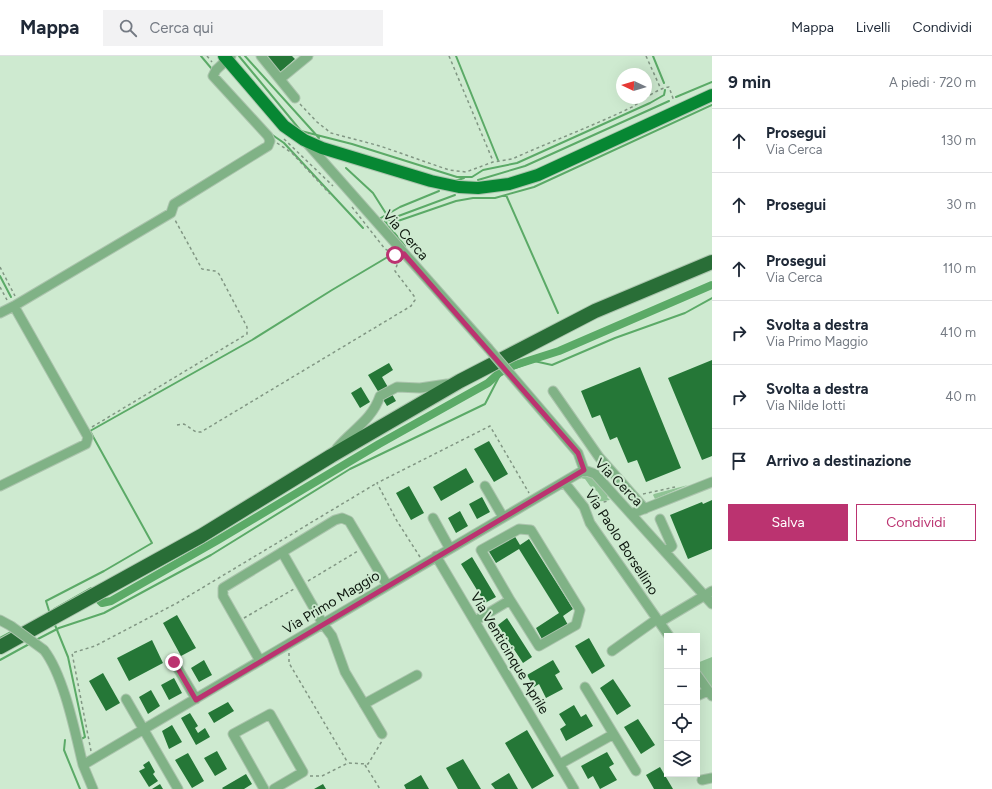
<!DOCTYPE html>
<html lang="it">
<meta charset="utf-8">
<style>
body{margin:0;font-family:Figtree,sans-serif;background:#f2f2f3;color:#1f2937}
.controls{position:absolute;right:12px;bottom:12px;display:grid;overflow:hidden;border-radius:0px;box-shadow:0 4px 16px #0002}
.controls button{width:36px;height:36px;display:grid;place-items:center;padding:0;border:0;border-bottom:1px solid #e0e1e3;background:#fff;color:#1f2937;font:20px sans-serif}
.compass{position:absolute;left:616px;top:12px;width:36px;height:36px;border-radius:50%;background:#fff;box-shadow:0 4px 16px #0002;rotate:274deg}
.stop{position:absolute;width:12px;height:12px;margin:-9px;border:3px solid #bb3370;border-radius:50%;background:#fff}
.stop.end{background:#bb3370;border-color:#fff;box-shadow:0 1px 4px #0008}
.list{margin:0;padding:0;list-style:none}
h2{display:flex;justify-content:space-between;align-items:center;height:52px;margin:0;padding:0 16px;font-size:17px}
h2 small{font-size:13px;font-weight:400;color:#747a83}
.list li{display:grid;grid-template-columns:26px 1fr auto;gap:12px;align-items:center;box-sizing:border-box;height:64px;padding:0 16px;border-top:1px solid #e0e1e3}
.list b{display:block;font-size:15px;white-space:nowrap}
.list p{margin:0;font-size:13px;white-space:nowrap;color:#747a83}
.list em{font-size:13px;font-style:normal;color:#747a83}
.actions{display:flex;gap:8px;padding:12px 16px}
.actions a{flex:1;padding:9px 0;border:1px solid #bb3370;border-radius:0px;text-align:center;font-size:14px;color:#bb3370}
.actions .main{background:#bb3370;color:#fff}
.icon{flex:none;width:22px;height:22px;fill:none;stroke:currentColor;stroke-width:2;stroke-linecap:round;stroke-linejoin:round}
.map{position:relative;flex:none;width:712px;height:733px;overflow:hidden}
header{display:flex;align-items:center;gap:24px;box-sizing:border-box;height:56px;padding:0 20px;background:#fff;border-bottom:1px solid #e0e1e3}
header strong{font-size:19px}
nav{display:flex;gap:22px;margin-inline-start:auto;font-size:14px}
.search{width:280px;height:36px;background:#f2f2f3;display:flex;align-items:center;gap:10px;box-sizing:border-box;padding:0 14px;border-radius:0px;color:#747a83;font-size:15px}
main{display:flex}
aside{flex:1;background:#fff}
.map>svg:first-child{display:block}
.green{fill:#90c395}
.lines{fill:none;stroke-linecap:round;stroke-linejoin:round}
.stream{stroke:#5baa67;stroke-width:2}
.canal{stroke:#5baa67;stroke-width:8}
.building{fill:#257737}
.minor-casing{stroke:#abc4ad;stroke-width:11}
.major-casing{stroke:#abc4ad;stroke-width:14}
.highway-casing{stroke:#abc4ad;stroke-width:16}
.path{stroke:#819683;stroke-width:1.5;stroke-dasharray:3 3;stroke-linecap:butt}
.minor{stroke:#80b286;stroke-width:9}
.major{stroke:#078733;stroke-width:12}
.highway{stroke:#296e37;stroke-width:14}
.minor-bridge-casing{stroke:#abc4ad;stroke-width:11;stroke-linecap:butt}
.minor-bridge{stroke:#80b286;stroke-width:9}
.route{stroke:#bb3370;stroke-width:5}
.labels{text-anchor:middle;stroke-width:4;stroke-linejoin:round;paint-order:stroke}
.street-label{font-size:14px;fill:#0d170e;stroke:#ceead0}
</style>
<header>
<strong>Mappa</strong>
<div class="search"><svg class="icon" aria-label="search" viewBox="0 0 24 24"><circle cx="10" cy="10" r="6"/><path d="M15 15l6 6"/></svg>Cerca qui</div>
<nav><a>Mappa</a><a>Livelli</a><a>Condividi</a></nav>
</header>
<main>
<div class="map">
<svg width="712" height="733" viewBox="0 0 712 733">
<rect width="100%" height="100%" fill="#ceead0"/>
<path class="green" d="M585 419 592 421 608 440 607 441 610 444 596 446 600 442 598 436 590 430 585 423 580 422 575 425Z
M688 429 655 443 653 439 654 438Z
M712 601V635L697 613V607Z"/>
<g class="lines">
<path class="stream" d="M201 0 211 12
M239 0 301 75 352 88 457 121H472L483 114 517 107 650 47 664 39 665 34
M245 0 319 82
M456 0 498 104
M653 0 664 27
M676 41 712 26
M271 78 284 87 363 172
M346 112 373 137 392 167 456 145 473 142H495L534 131 712 49
M478 124 525 110 669 45
M455 125 464 122
M506 139 558 257
M379 163 400 151 439 135
M405 190 385 165 455 139
M0 220 11 241
M510 314 534 305 552 309 615 282 685 257 712 242
M54 553 91 532 93 535
M50 558 46 545 104 515 152 487 90 375 252 284 332 234 391 199
M55 569 68 601 85 681 81 683
M0 582 13 575
M36 584 59 572 104 557 211 499 350 413 485 348 500 319 506 316
M0 604 31 587
M65 684 64 694 80 733"/>
<path class="canal" d="M100 545 102 547 111 545 218 484 379 388 488 327 499 317 512 310 559 295 712 229"/>
</g>
<path class="building" d="M266 0H292L295 3 280 16Z
M712 304V400L702 404 668 322Z
M389 307 393 314 382 321 396 345 387 350 368 319Z
M640 311 681 412 646 426 637 404 628 407 617 381 610 384 600 359 592 362 581 335Z
M361 331 370 346 360 352 351 337Z
M489 385 508 418 494 426 474 393Z
M466 412 474 426 441 445 433 431Z
M409 430 424 457 411 464 396 437Z
M482 441 490 456 477 463 469 448Z
M712 444V493L688 503 670 459 702 446 703 448Z
M460 455 468 470 456 477 448 462Z
M514 479 520 489 529 483 573 553 563 560 568 569 543 585 536 572 559 557 519 493 496 507 488 494Z
M472 501 496 541 485 547 461 508Z
M177 559 196 592 181 600 163 567Z
M507 562 532 601 523 607 498 569Z
M589 582 605 610 592 618 575 590Z
M152 584 163 607 129 625 117 602Z
M204 604 212 619 199 626 191 612Z
M553 604 560 616 555 619 563 633 546 642 539 628 534 631 527 619Z
M103 617 120 647 106 655 89 625Z
M174 622 182 637 169 644 161 629Z
M613 623 631 650 617 659 600 632Z
M151 634 160 650 148 658 139 641Z
M228 646 234 655 214 667 208 657Z
M574 649 581 661 586 658 593 670 566 685 560 673 566 669 559 658Z
M190 657 198 670 195 672 198 677 205 672 210 681 196 689 181 662Z
M638 663 655 689 641 698 624 671Z
M172 669 182 686 169 693 162 675Z
M527 674 554 720 532 733 505 687Z
M217 695 227 713 215 720 204 702Z
M607 696 614 708 609 711 617 724 600 733 593 720 588 723 581 710Z
M188 697 204 725 192 732 175 704Z
M463 703 481 733H458L446 712Z
M149 705 155 716 153 718 158 725 149 731 139 715 145 712 143 709Z
M660 711 673 733H654L646 719Z
M509 717 518 733H495L491 728Z
M246 718 252 728 244 733H223L222 732Z
M421 719 429 733H406L404 729Z
M160 728 163 733H152Z
M323 728 326 733H314Z"/>
<g class="lines">
<g class="minor-casing">
<path id="minor" d="M261 0 295 42
M280 23 308 0
M306 86 488 292
M0 257 14 250
M512 320 578 397 584 414
M553 335 599 401 645 453
M337 392C352 374 372 364 380 340L397 331 420 332 447 328
M584 414 595 418 712 548
M564 426 584 451 590 467 669 580
M0 430 86 388 88 381 14 250 171 157 174 148 268 90 270 85 268 80 213 20 216 14 231 0
M485 430 503 461
M631 458 712 426
M433 462 450 493
M660 463 672 490 665 496
M282 496 323 568 332 580 345 616 382 678
M436 500 574 733
M0 564 11 570
M475 565 510 544 481 494 519 473 531 474 580 554 576 569 539 590 510 544
M660 566 712 535
M44 594C64 620 75 676 83 709
M612 595 657 563
M260 605 223 540V532L335 464 342 462 349 465 387 529
M174 606 196 643
M697 619 712 640
M585 631 636 715
M697 640 708 635
M126 643 178 733
M364 648 417 619
M560 708 612 679
M702 724 712 722
M93 733 83 709 584 414
M264 733 233 678 270 658 303 716 274 733"/>
</g>
<g class="major-casing">
<path id="major" d="M224 0 284 70 304 84 322 92 431 125 459 131 478 132 509 128 538 119 712 39"/>
</g>
<g class="highway-casing">
<path id="highway" d="M0 591 201 480 331 400 460 325 595 255 712 206"/>
</g>
<path class="path" d="M207 0 212 6
M449 0 493 105
M646 0 660 31
M300 48 317 66 331 77 380 90 449 114 466 116 493 106 512 103C552 85 593 70 632 51 643 45 657 32 669 31L674 45
M284 83 333 130
M277 87 292 97 330 138
M352 151 385 193 393 197
M0 211 15 240
M0 231 7 244
M177 369 184 368 196 376H201L411 250 415 244 414 240 395 215 399 203
M92 371 247 278V271L219 218 215 215 202 213 175 164
M643 438 675 431
M592 449 608 445
M594 454 599 448
M420 501 397 465 377 427 490 370 529 437
M308 525 358 495
M244 562 294 533
M289 597V607L348 707
M91 695 72 597 95 590 177 547 377 427
M365 709 380 733
M310 720H322L348 707 368 708 382 685"/>
<use href="#minor" class="minor"/>
<use href="#major" class="major"/>
<use href="#highway" class="highway"/>
<g class="minor-bridge-casing">
<path id="minor-bridge" d="M488 292 512 320
M11 570 44 594"/>
</g>
<use href="#minor-bridge" class="minor-bridge"/>
</g>
<g class="lines">
<path class="route" d="M174 606 196 644 584 414 578 397 404 198 400 203 395 199"/>
</g>
<g class="labels">
<g class="street-label">
<text transform="translate(406 179) rotate(49)" y="5">Via Cerca</text>
<text transform="translate(619 426) rotate(45)" y="5">Via Cerca</text>
<text transform="translate(622 486) rotate(57)" y="5">Via Paolo Borsellino</text>
<text transform="translate(331 546) rotate(-31)" y="5">Via Primo Maggio</text>
<text transform="translate(510 597) rotate(59)" y="5">Via Venticinque Aprile</text>
</g>
</g>
</svg>
<div class="controls">
<button>+</button>
<button>−</button>
<button><svg class="icon" aria-label="locate" viewBox="0 0 24 24"><circle cx="12" cy="12" r="6"/><path d="M12 2v4M12 18v4M2 12h4M18 12h4"/></svg></button>
<button><svg class="icon" aria-label="layers" viewBox="0 0 24 24"><path d="M12 4l9 5-9 5-9-5zM3 14l9 5 9-5"/></svg></button>
</div>
<svg class="compass" viewBox="-18 -18 36 36"><path d="M0-13l5 13h-10z" fill="#e53935"/><path d="M0 13l5-13h-10z" fill="#747a83"/></svg>
<div class="stop" style="left:395px;top:199px"></div>
<div class="stop end" style="left:174px;top:606px"></div>
</div>
<aside>
<h2>9 min<small>A piedi · 720 m</small></h2>
<ul class="list">
<li><svg class="icon" aria-label="ahead" viewBox="0 0 24 24"><path d="M12 20V5M6 11l6-6 6 6"/></svg><div><b>Prosegui</b><p>Via Cerca</p></div><em>130 m</em></li>
<li><svg class="icon" aria-label="ahead" viewBox="0 0 24 24"><path d="M12 20V5M6 11l6-6 6 6"/></svg><div><b>Prosegui</b></div><em>30 m</em></li>
<li><svg class="icon" aria-label="ahead" viewBox="0 0 24 24"><path d="M12 20V5M6 11l6-6 6 6"/></svg><div><b>Prosegui</b><p>Via Cerca</p></div><em>110 m</em></li>
<li><svg class="icon" aria-label="right" viewBox="0 0 24 24"><path d="M7 20v-9h11M14 6l5 5-5 5"/></svg><div><b>Svolta a destra</b><p>Via Primo Maggio</p></div><em>410 m</em></li>
<li><svg class="icon" aria-label="right" viewBox="0 0 24 24"><path d="M7 20v-9h11M14 6l5 5-5 5"/></svg><div><b>Svolta a destra</b><p>Via Nilde Iotti</p></div><em>40 m</em></li>
<li><svg class="icon" aria-label="arrive" viewBox="0 0 24 24"><path d="M6 21V4h12l-3 4 3 4H6"/></svg><div><b>Arrivo a destinazione</b></div></li>
</ul>
<div class="actions"><a class="main">Salva</a><a>Condividi</a></div>
</aside>
</main>
